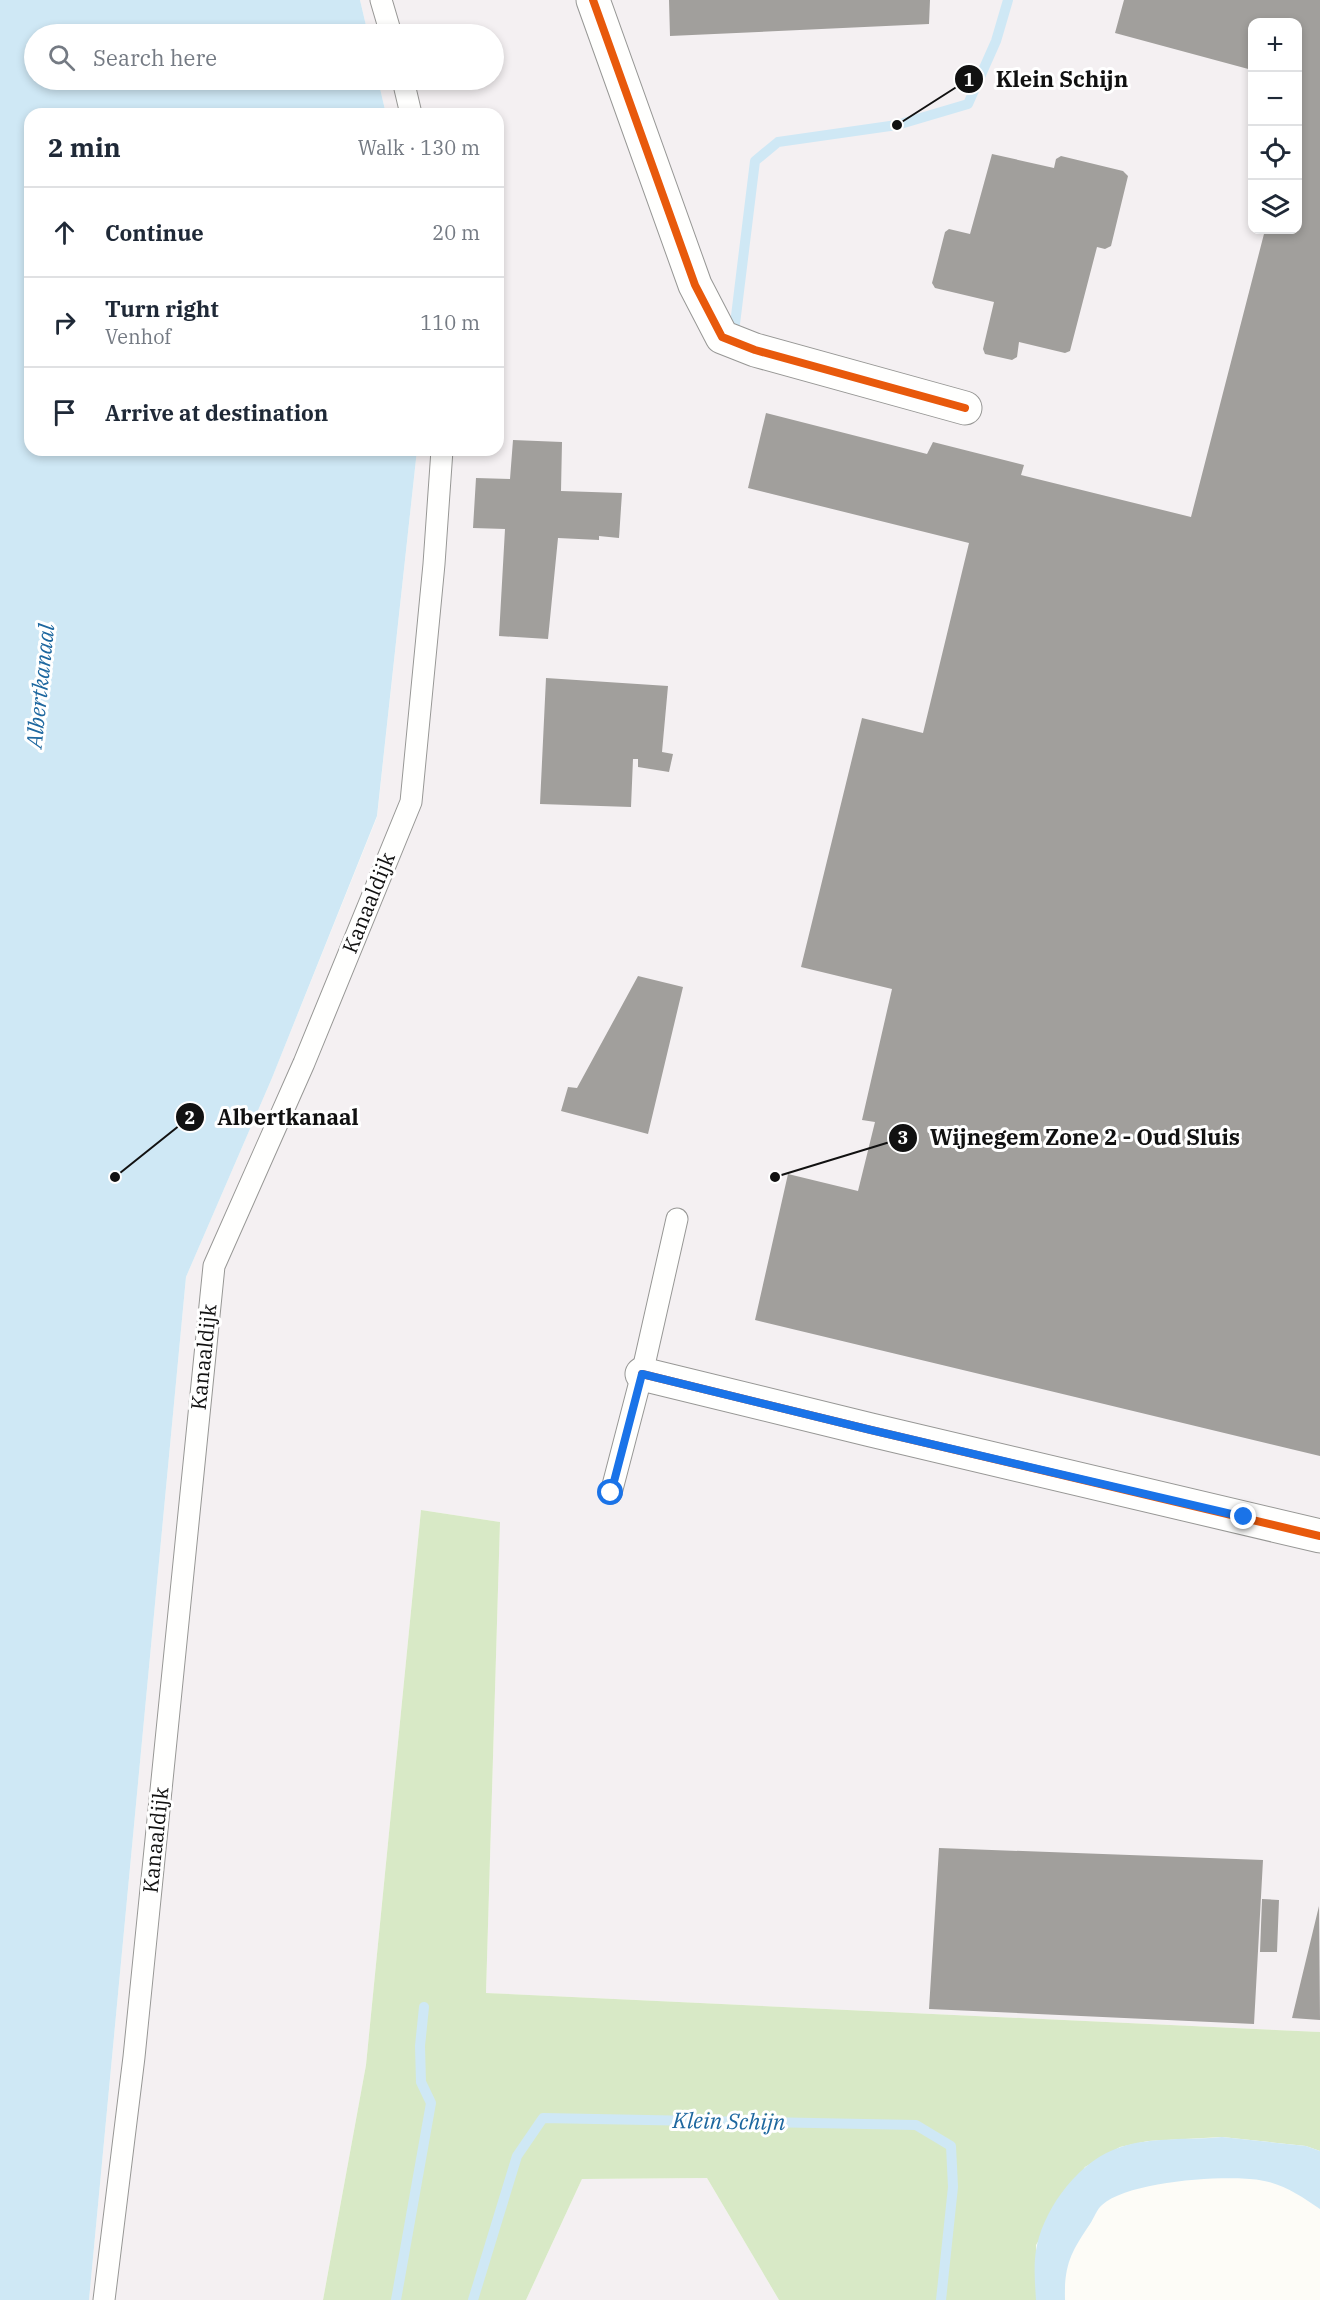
<!DOCTYPE html>
<meta charset="utf-8">
<style>
body{margin:0;font-family:"IBM Plex Serif",serif;background:#f6f6f7;color:#1f2937}
.controls{position:absolute;right:18px;top:18px;display:grid;overflow:hidden;border-radius:12px;box-shadow:0 3px 9px #0003}
.controls button{width:54px;height:54px;display:grid;place-items:center;padding:0;border:0;border-bottom:2px solid #e0e1e3;background:#fff;color:#1f2937;font:30px sans-serif}
.stop{position:absolute;width:18px;height:18px;margin:-14px;border:4px solid #1a73e8;border-radius:50%;background:#fff}
.stop.end{background:#1a73e8;border-color:#fff;box-shadow:0 2px 6px #0008}
.list{margin:0;padding:0;list-style:none}
h2{display:flex;justify-content:space-between;align-items:center;height:78px;margin:0;padding:0 24px;font-size:26px}
h2 small{font-size:20px;font-weight:400;color:#747a83}
.list li{display:grid;grid-template-columns:39px 1fr auto;gap:18px;align-items:center;box-sizing:border-box;height:90px;padding:0 24px;border-top:2px solid #e0e1e3}
.list b{display:block;font-size:22px;white-space:nowrap}
.list p{margin:0;font-size:20px;white-space:nowrap;color:#747a83}
.list em{font-size:20px;font-style:normal;color:#747a83}
.icon{flex:none;width:33px;height:33px;fill:none;stroke:currentColor;stroke-width:2;stroke-linecap:round;stroke-linejoin:round}
.map{position:relative;flex:none;width:1320px;height:2300px;overflow:hidden}
.search{position:absolute;background:#fff;box-shadow:0 3px 9px #0003;left:24px;top:24px;width:480px;height:66px;display:flex;align-items:center;gap:15px;box-sizing:border-box;padding:0 21px;border-radius:33px;color:#747a83;font-size:22px}
.panel{position:absolute;background:#fff;box-shadow:0 3px 9px #0003;left:24px;top:108px;width:480px;height:348px;border-radius:18px}
.map>svg:first-child{display:block}
.industrial{fill:#f4f0f2;fill-rule:evenodd}
.forest{fill:#d8e9c6}
.water{fill:#cfe8f5}
.lines{fill:none;stroke-linecap:round;stroke-linejoin:round}
.stream{stroke:#cfe8f5;stroke-width:10}
.building{fill:#a19f9c}
.service-casing{stroke:#979795;stroke-width:23}
.minor-casing{stroke:#979795;stroke-width:35}
.service{stroke:#fffffe;stroke-width:21}
.minor{stroke:#fffffe;stroke-width:33}
.cycleway-casing{stroke:#fff;stroke-width:11}
.cycleway{stroke:#e8590c;stroke-width:8}
.route{stroke:#1a73e8;stroke-width:8}
.labels{text-anchor:middle;stroke-width:6;stroke-linejoin:round;paint-order:stroke}
.street-label{font-size:21px;fill:#111;stroke:#fff}
.water-label{font-size:22px;font-style:italic;fill:#1d679f;stroke:#fff}
.leader{fill:none;stroke:#111;stroke-width:2}
.callout-dot{fill:#111;stroke:#fff;stroke-width:2}
.mark-label{font-size:18px;text-anchor:middle;font-weight:bold;fill:#fff}
.callout-label{font-size:22px;text-anchor:middle;font-weight:bold;fill:#111;stroke:#fff;stroke-width:6;stroke-linejoin:round;paint-order:stroke}
</style>
<div class="map">
<svg width="1320" height="2300" viewBox="0 0 1320 2300">
<rect width="100%" height="100%" fill="#fdfcf7"/>
<path class="industrial" d="M360 0H1320V2032L486 1993 500 1522 421 1510 366 2065 323 2300H89L186 1277 272 1078 377 817 417 450H498V114H386L378 80H494V34H368ZM1252 22H1298V230H1252Z
M707 2178 779 2300H526L582 2179Z"/>
<path class="forest" d="M421 1510 500 1522 486 1993 1320 2032V2151L1306 2146 1222 2137 1148 2141 1120 2147 1085 2167 1036 2245V2300H779L707 2178 582 2179 526 2300H323L366 2065Z"/>
<path class="water" d="M0 0H360L368 34H34V80H378L386 114H30V450H417L377 816 272 1078 186 1277 89 2300H0Z
M1222 2137 1306 2146 1320 2151V2209C1301 2196 1282 2183 1259 2180 1224 2175 1129 2181 1102 2205 1097 2209 1094 2218 1090 2224 1071 2252 1064 2265 1065 2300H1036C1035 2283 1033 2262 1037 2245 1046 2205 1081 2159 1121 2147 1150 2137 1191 2140 1222 2137Z"/>
<g class="lines">
<path class="stream" d="M735 324 755 161 778 142 897 125 968 104 996 41 1008 0
M396 2300 431 2103 421 2082 420 2046 424 2007
M473 2300 517 2156 543 2118 916 2125 951 2146 953 2187 941 2300"/>
</g>
<path class="building" d="M669 0H930L929 24 670 36Z
M1124 0H1320V1456L755 1320 788 1174 858 1191 875 1122 862 1120 892 989 801 967 862 718 923 733 969 543 748 488 766 413 927 454 933 442 1024 465 1021 475 1191 517 1265 230H1298V101L1302 84 1298 82V22H1252V70L1115 33Z
M992 154 1054 168 1056 159 1061 156 1123 171 1128 176 1111 246 1105 249 1097 247 1070 351 1065 353 1019 342 1017 357 1012 360 985 354 983 349 994 302 935 288 932 283 945 232 949 229 970 234Z
M513 440 562 442 561 491 622 493 619 538 599 536V540L558 538 548 639 499 636 505 529 473 528 476 478 510 479Z
M546 678 668 686 662 752 673 754 669 772 638 767V759H633L631 807 540 804Z
M638 976 683 987 648 1134 561 1111 568 1087 577 1088Z
M939 1848 1263 1860 1254 2024 929 2009Z
M1262 1899 1279 1900 1277 1952H1260Z
M1319 1906 1320 2020 1292 2018Z"/>
<g class="lines">
<g class="service-casing">
<path id="service" d="M381 0 391 34
M403 80 411 114
M611 1493 642 1374 677 1219
M104 2300 134 2057 214 1266 304 1063 411 802 434 564 442 450"/>
</g>
<g class="minor-casing">
<path id="minor" d="M593 0 695 285 722 337 755 350 965 408
M642 1374 871 1430 1320 1536"/>
</g>
<use href="#service" class="service"/>
<use href="#minor" class="minor"/>
<g class="cycleway-casing">
<path id="cycleway" d="M593 0 695 285 722 337 755 350 965 408
M642 1374 871 1430 1320 1536"/>
</g>
<use href="#cycleway" class="cycleway"/>
</g>
<g class="lines">
<path class="route" d="M611 1493 642 1374 871 1430 1244 1517"/>
</g>
<g class="labels">
<g class="street-label">
<text transform="translate(369 903) rotate(-68)" y="7">Kanaaldijk</text>
<text transform="translate(204 1357) rotate(-84)" y="7">Kanaaldijk</text>
<text transform="translate(156 1840) rotate(-84)" y="7">Kanaaldijk</text>
</g>
<g class="water-label">
<text transform="translate(40 686) rotate(-84)" y="8">Albertkanaal</text>
<text transform="translate(729 2121) rotate(1)" y="8">Klein Schijn</text>
</g>
</g>
<path class="leader" d="M897 125L969 79M115 1177L190 1117M775 1177L903 1138"/>
<g class="callout-dot">
<circle cx="897" cy="125" r="6"/>
<circle cx="115" cy="1177" r="6"/>
<circle cx="775" cy="1177" r="6"/>
<circle cx="969" cy="79" r="15"/>
<circle cx="190" cy="1117" r="15"/>
<circle cx="903" cy="1138" r="15"/>
</g>
<g class="mark-label">
<text x="969" y="86">1</text>
<text x="190" y="1124">2</text>
<text x="903" y="1144">3</text>
</g>
<g class="callout-label">
<text x="1062" y="87">Klein Schijn</text>
<text x="288" y="1125">Albertkanaal</text>
<text x="1085" y="1145">Wijnegem Zone 2 - Oud Sluis</text>
</g>
</svg>
<div class="controls">
<button>+</button>
<button>−</button>
<button><svg class="icon" aria-label="locate" viewBox="0 0 24 24"><circle cx="12" cy="12" r="6"/><path d="M12 2v4M12 18v4M2 12h4M18 12h4"/></svg></button>
<button><svg class="icon" aria-label="layers" viewBox="0 0 24 24"><path d="M12 4l9 5-9 5-9-5zM3 14l9 5 9-5"/></svg></button>
</div>
<div class="stop" style="left:611px;top:1493px"></div>
<div class="stop end" style="left:1244px;top:1517px"></div>
<div class="search"><svg class="icon" aria-label="search" viewBox="0 0 24 24"><circle cx="10" cy="10" r="6"/><path d="M15 15l6 6"/></svg>Search here</div>
<section class="panel">
<h2>2 min<small>Walk · 130 m</small></h2>
<ul class="list">
<li><svg class="icon" aria-label="ahead" viewBox="0 0 24 24"><path d="M12 20V5M6 11l6-6 6 6"/></svg><div><b>Continue</b></div><em>20 m</em></li>
<li><svg class="icon" aria-label="right" viewBox="0 0 24 24"><path d="M7 20v-9h11M14 6l5 5-5 5"/></svg><div><b>Turn right</b><p>Venhof</p></div><em>110 m</em></li>
<li><svg class="icon" aria-label="arrive" viewBox="0 0 24 24"><path d="M6 21V4h12l-3 4 3 4H6"/></svg><div><b>Arrive at destination</b></div></li>
</ul>
</section>
</div>
